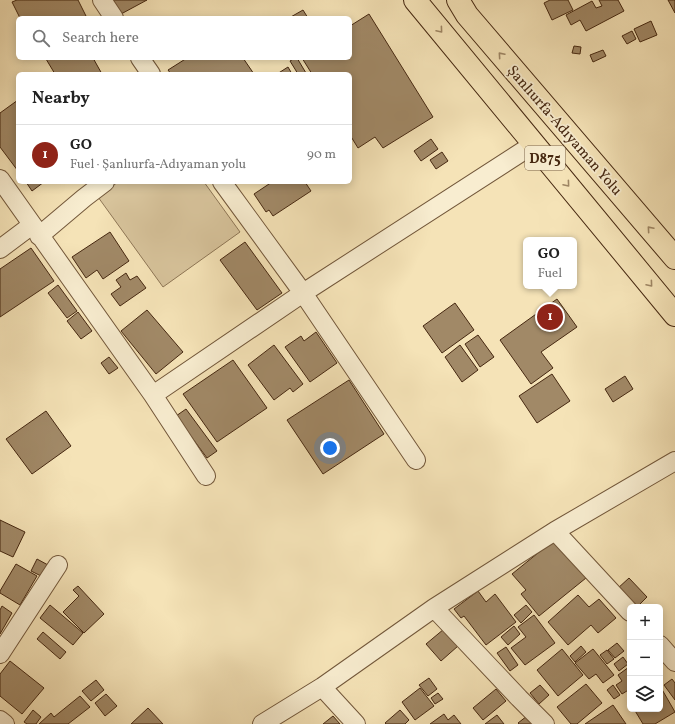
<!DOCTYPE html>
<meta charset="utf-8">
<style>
body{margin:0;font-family:Vollkorn,serif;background:#f6f6f6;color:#222}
.controls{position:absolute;right:12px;bottom:12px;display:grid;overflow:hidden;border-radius:6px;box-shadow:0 2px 10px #0003}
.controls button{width:36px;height:36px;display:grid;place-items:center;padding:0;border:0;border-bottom:1px solid #e0e0e0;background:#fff;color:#222;font:20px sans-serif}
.you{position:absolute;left:330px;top:448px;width:14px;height:14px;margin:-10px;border:3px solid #fff;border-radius:50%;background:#1a73e8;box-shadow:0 0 0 6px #1a73e833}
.badge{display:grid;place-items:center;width:26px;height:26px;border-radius:50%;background:#8f2418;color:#fff;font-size:13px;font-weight:700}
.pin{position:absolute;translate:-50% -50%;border:2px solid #fff;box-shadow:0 1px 4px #0006}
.popup{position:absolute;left:523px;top:237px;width:54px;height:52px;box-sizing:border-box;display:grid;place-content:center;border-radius:6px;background:#fff;filter:drop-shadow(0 1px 3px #0005);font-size:13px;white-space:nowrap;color:#767676}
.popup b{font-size:15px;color:#222}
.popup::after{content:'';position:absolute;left:50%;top:100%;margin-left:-8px;border:8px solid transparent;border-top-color:#fff}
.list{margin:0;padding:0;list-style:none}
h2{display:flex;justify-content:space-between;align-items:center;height:52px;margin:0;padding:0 16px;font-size:17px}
h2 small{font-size:13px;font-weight:400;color:#767676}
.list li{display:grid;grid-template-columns:26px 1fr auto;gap:12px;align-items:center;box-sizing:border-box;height:60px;padding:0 16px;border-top:1px solid #e0e0e0}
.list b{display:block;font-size:15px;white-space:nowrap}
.list p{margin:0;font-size:13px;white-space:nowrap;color:#767676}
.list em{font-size:13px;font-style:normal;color:#767676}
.icon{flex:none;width:22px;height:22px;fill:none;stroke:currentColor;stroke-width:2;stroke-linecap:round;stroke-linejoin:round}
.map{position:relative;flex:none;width:675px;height:724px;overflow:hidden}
.search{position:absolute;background:#fff;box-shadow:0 2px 10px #0003;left:16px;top:16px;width:336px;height:44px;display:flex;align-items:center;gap:10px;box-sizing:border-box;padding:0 14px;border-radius:6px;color:#767676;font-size:15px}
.panel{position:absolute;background:#fff;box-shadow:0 2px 10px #0003;left:16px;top:72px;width:336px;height:112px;border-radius:6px}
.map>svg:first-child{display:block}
.green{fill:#d7c39b;stroke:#8e7656}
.building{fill:#a18967;stroke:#462811}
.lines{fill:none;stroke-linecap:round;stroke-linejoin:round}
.minor-casing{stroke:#72573a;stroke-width:20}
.trunk-casing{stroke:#462811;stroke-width:24}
.minor{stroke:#f8edd0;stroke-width:18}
.trunk{stroke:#f5e3b7;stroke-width:22}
.oneway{stroke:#9e8664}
.labels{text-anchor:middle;stroke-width:3.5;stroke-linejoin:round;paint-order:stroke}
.shield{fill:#f8edd0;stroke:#7b634a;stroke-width:1}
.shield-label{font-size:14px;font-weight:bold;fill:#462811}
.street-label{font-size:15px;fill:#462811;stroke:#f8edd0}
</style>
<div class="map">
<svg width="675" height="724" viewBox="0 0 675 724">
<rect width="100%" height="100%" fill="#f5e3b7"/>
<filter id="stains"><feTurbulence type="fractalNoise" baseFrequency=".005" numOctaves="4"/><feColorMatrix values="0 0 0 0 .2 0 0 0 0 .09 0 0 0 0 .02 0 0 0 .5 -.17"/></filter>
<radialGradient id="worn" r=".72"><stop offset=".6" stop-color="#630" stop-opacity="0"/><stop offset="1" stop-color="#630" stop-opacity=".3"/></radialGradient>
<path class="green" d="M118 182H204L240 232 163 287 98 197Z"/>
<path class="building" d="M17 0H78L86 16 81 18H20L12 2Z
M113 0H147L121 14Z
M550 0H568L573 10 552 20 544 3Z
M599 0H618L624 11 586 31 580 20 571 25 566 15 592 1 596 8 602 6Z
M668 0H675V13Z
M303 10 308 18H289Z
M369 14 433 117 383 148 375 137 358 148 350 135V74H312L302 58H350V26Z
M651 21 657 35 640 42 634 29Z
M632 31 636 39 627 44 622 36Z
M574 46 581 47 580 54 572 53Z
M603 50 606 56 593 62 590 55Z
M47 58H93L102 74H55L46 59Z
M187 58H243L254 74H171L168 70Z
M295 58H297L306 73 304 74H298L290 61Z
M288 67 292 74H277Z
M18 100V171L0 147V113Z
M431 139 438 149 421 161 414 151Z
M442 152 448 161 436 169 430 160Z
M26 182H44L32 191Z
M272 182H305L311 191 273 216 269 210 266 212 254 194Z
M110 232 129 261 103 279 97 270 86 278 72 257Z
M245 242 282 293 257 310 220 260Z
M31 248 54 281 0 317V269Z
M126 273 130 280 137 276 146 288 120 306 111 294 121 287 116 280Z
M58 285 77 311 67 318 48 293Z
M557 299 577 327 541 352 553 368 531 384 500 340Z
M455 303 474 330 442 353 423 326Z
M147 310 183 352 156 374 121 331Z
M78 312 92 331 81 339 67 321Z
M316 332 337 363 310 382 285 347 301 336 304 341Z
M478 335 494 357 480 367 465 344Z
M274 345 303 384 293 392 290 388 274 400 248 365Z
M460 345 478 370 462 382 445 357Z
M109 357 118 368 109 374 101 363Z
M233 360 267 408 217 442 183 394Z
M552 374 570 401 537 423 519 396Z
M625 376 633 389 613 402 605 389Z
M349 380 384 434 323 474 287 420Z
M186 409 217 451 207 458 176 416Z
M46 411 71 446 32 474 6 439Z
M0 520 25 532 13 557 0 551Z
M554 540 586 578 539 616 521 594 526 590 512 574Z
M37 559 48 565 41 576 31 571Z
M16 564 37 576 20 605 0 593V591Z
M629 578 647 597 637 607 617 589Z
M78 586 104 614 84 633 63 612 79 596 73 590Z
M478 591 486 602 495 594 516 622 486 645 464 616 461 618 454 609Z
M578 595 589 607 599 599 616 618 598 633 591 625 568 645 548 622Z
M50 605 83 633 73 645 40 618Z
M526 605 532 612 521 623 514 615Z
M2 606 12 613 0 634V610Z
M534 615 555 643 525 665 511 648 526 637 518 627Z
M514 626 520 634 508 645 501 637Z
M444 629 458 646 441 661 426 644Z
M43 632 66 652 60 659 37 639Z
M617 643 624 651 615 658 608 650Z
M581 646 586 652 575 662 570 656Z
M506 647 518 665 510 671 497 653Z
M562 649 583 675 558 696 537 670Z
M593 649 614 675 603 683 596 674 589 679 575 663Z
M607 650 614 659 607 664 600 655Z
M623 657 628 664 619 671 614 664Z
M10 661 44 688 22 714 0 696V674Z
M629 667 630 669V689L622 694 616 685 622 681 618 675Z
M429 678 437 689 428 696 419 685Z
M672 679 675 683V700L664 685Z
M96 680 104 690 91 701 82 691Z
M586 684 602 703 577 724H571L557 707Z
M540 685 549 695 539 704 530 693Z
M613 685 620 695 614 699 607 690Z
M660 686 675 712 655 724H643L634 709H660Z
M420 688 434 706 415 720 402 702Z
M496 689 506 701 483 720 473 708Z
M438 693 443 699 435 704 431 698Z
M106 694 117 706 105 716 95 703Z
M80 696 90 707 68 724H39L51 713 54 717Z
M613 705 626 724H585Z
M148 708 163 724H131Z
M33 710 41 717 36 724H27L24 722Z
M400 710 409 720 405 724H386L385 723Z
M444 714 448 720 454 715 461 724H430Z
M497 715 504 724H485Z
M333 716 340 724H323Z
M527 716 532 724H519L518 723Z"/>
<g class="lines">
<g class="minor-casing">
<path id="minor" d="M102 0 114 18
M140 58 151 74
M0 179 153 395 206 476
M222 182 303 293 416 460
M39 236 84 198 105 182
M0 249 32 225
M153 395 303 293 534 144
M555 531 630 612
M434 608 519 698 545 724
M660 645 675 662
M0 654 58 565
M322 687 356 724
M0 720 5 724
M262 724 322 687 434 608 555 531 675 461"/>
</g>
<g class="trunk-casing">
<path id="trunk" d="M415 0 675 315
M458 0 467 15 675 258"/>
</g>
<use href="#minor" class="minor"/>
<use href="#trunk" class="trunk"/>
</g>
<defs><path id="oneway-chevron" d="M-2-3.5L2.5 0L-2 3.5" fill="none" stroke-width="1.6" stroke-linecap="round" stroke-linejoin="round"/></defs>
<g class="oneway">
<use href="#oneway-chevron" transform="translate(440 30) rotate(50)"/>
<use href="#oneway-chevron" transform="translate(501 55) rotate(-131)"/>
<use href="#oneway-chevron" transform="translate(567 184) rotate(50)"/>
<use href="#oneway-chevron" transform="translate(650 229) rotate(-131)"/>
<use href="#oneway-chevron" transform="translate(650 284) rotate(50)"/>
</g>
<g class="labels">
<rect class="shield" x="525" y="146" width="40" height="24" rx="3"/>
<g class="shield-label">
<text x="545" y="163">D875</text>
</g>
<g class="street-label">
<text transform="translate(565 130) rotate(49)" y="5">Şanlıurfa-Adıyaman Yolu</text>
</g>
</g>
<rect width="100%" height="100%" filter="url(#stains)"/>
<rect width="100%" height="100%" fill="url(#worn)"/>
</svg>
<div class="controls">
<button>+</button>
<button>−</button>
<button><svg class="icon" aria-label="layers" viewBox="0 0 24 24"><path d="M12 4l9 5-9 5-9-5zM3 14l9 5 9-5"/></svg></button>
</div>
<div class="you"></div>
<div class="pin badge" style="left:550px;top:317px">1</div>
<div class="popup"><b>GO</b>Fuel</div>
<div class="search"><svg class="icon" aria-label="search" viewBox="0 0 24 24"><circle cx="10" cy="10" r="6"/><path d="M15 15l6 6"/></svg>Search here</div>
<section class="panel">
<h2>Nearby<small></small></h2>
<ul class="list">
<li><span class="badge">1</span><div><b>GO</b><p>Fuel · Şanlıurfa-Adıyaman yolu</p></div><em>90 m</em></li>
</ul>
</section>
</div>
